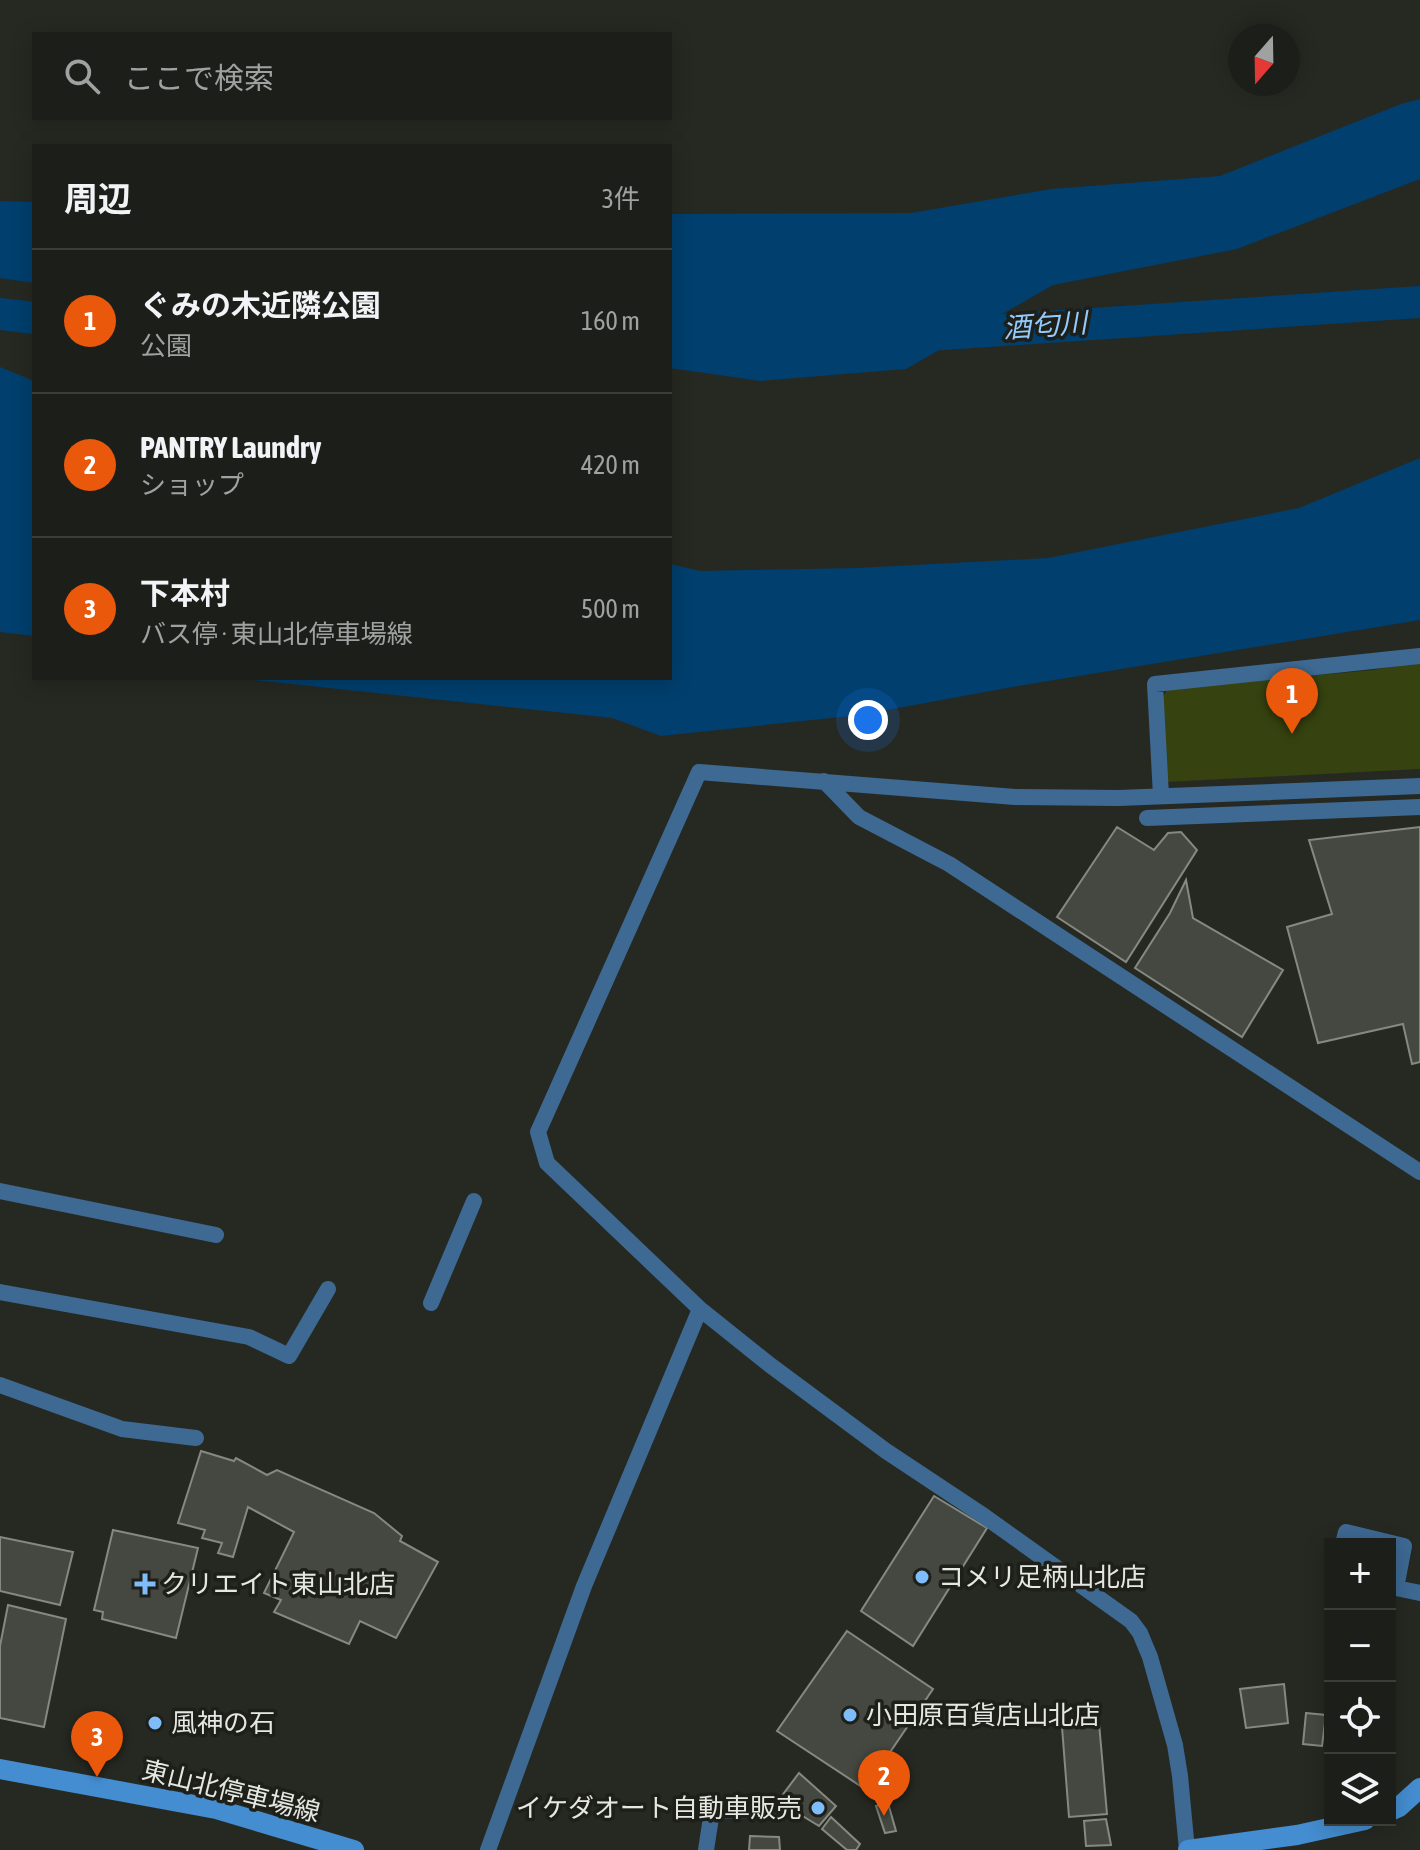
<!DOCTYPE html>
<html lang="ja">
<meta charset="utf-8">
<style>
body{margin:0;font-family:"Asap Condensed","Noto Sans JP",sans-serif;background:#252722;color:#f1f3f6}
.controls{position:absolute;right:24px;bottom:24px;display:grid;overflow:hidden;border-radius:0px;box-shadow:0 4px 20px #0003}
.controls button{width:72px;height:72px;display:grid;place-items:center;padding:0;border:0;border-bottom:2px solid #3a3d38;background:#1c1f19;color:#f1f3f6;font:40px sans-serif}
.compass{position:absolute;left:1228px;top:24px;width:72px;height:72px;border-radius:50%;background:#1c1f19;box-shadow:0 4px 20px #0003;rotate:200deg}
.you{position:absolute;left:868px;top:720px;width:28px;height:28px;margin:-20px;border:6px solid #fff;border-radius:50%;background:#1a73e8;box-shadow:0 0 0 12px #1a73e833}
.badge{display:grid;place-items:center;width:52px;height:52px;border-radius:50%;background:#ea580c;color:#fff;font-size:26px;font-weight:700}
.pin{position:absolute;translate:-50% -66px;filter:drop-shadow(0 2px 4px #0008)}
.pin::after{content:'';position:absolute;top:42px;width:28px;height:24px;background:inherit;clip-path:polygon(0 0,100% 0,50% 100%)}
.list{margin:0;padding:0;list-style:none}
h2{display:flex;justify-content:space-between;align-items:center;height:104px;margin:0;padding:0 32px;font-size:34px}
h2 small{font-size:26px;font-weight:400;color:#a0a2a2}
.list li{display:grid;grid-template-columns:52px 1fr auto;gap:24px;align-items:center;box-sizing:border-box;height:144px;padding:0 32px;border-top:2px solid #3a3d38}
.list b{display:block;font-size:30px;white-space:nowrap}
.list p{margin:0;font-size:26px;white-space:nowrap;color:#a0a2a2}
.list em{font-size:26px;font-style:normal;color:#a0a2a2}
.icon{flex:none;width:44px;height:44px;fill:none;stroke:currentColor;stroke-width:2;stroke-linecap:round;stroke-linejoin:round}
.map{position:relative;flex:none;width:1420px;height:1850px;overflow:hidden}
.search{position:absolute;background:#1c1f19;box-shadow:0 4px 20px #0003;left:32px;top:32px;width:640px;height:88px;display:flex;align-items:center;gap:20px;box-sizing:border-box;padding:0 28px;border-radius:0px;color:#a0a2a2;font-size:30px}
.panel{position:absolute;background:#1c1f19;box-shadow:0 4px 20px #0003;left:32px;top:144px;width:640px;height:536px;border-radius:0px}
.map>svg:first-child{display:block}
.green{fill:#36420f}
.water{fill:#003f6e}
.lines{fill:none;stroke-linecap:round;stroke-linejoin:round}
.river{stroke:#003f6e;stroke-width:32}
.building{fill:#454840;stroke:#868980;stroke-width:2}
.street{stroke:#3e6993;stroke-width:16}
.secondary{stroke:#448dd0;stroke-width:20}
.poi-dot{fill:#7fbdfa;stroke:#1d1f18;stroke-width:3}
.labels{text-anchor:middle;stroke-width:7;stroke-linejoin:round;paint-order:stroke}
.poi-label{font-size:26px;fill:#e5e7e2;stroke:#1d1f18;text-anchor:start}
.street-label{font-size:26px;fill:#e5e7e2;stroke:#1d1f18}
.water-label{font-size:28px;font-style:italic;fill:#94c9fd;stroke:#1d1f18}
</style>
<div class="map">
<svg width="1420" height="1850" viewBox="0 0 1420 1850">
<rect width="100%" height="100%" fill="#262921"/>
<path class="green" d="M1420 662V769L1166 782 1161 699 1168 689 1373 670Z"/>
<path class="water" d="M1420 99V179L1237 249 1053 285 906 369 760 381 670 368V214L911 213 1051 189 1220 176 1401 104Z
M0 201 34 202V283L0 278Z
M0 367 34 381V636L0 632Z
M1420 458V620L1018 686 860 715 661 736 612 718 235 678H670V564L700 571 857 568 1048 558 1299 508Z"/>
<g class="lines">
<path class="river" d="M0 314 34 318
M928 335 1420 302"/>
</g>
<path class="building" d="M1117 827 1154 850 1168 833 1181 832 1197 850 1126 962 1057 917Z
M1420 827V1062L1412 1064 1403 1024 1318 1043 1287 927 1332 914 1309 840Z
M1186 880 1193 918 1283 970 1242 1037 1135 968 1170 913Z
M201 1451 234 1461 236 1458 267 1475 277 1470 374 1513 402 1536 400 1541 438 1562 396 1638 360 1621 349 1644 274 1612 281 1600 264 1593 294 1532 248 1507 233 1557 218 1553 222 1543 202 1538 205 1530 178 1523Z
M934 1496 987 1528 913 1646 861 1611Z
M113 1530 198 1548 176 1638 102 1619 103 1612 94 1610Z
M0 1537 73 1552 60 1605 0 1591Z
M8 1605 66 1619 44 1727 0 1718V1646Z
M847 1631 933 1689 865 1789 777 1731Z
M1284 1684 1288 1723 1246 1728 1240 1689Z
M1306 1713 1326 1715 1322 1746 1303 1744Z
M1099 1723 1107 1814 1069 1817 1062 1727Z
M799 1773 836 1806 819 1826 778 1801Z
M888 1803 896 1831 885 1833 876 1806Z
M831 1817 860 1844 856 1850H847L822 1829Z
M1106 1819 1111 1845 1086 1846 1084 1821Z
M750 1836 779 1837 780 1850H749Z"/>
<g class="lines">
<path class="street" d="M824 781 859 817 949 864 1420 1172
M1161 796 1155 684 1420 656
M1147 818 1420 807
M0 1191 216 1235
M0 1292 249 1337 289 1356 328 1289
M431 1303 474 1201
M0 1385 122 1429 196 1438
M1343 1544 1346 1532 1404 1546 1396 1588 1420 1593
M488 1850 584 1586 700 1309
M706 1850 712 1811 775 1810
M1187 1850 1180 1776 1175 1745 1150 1657 1140 1633 1131 1621 984 1516 886 1451 770 1365 700 1309 547 1163 538 1132 699 772 1015 797 1119 798 1420 786"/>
<path class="secondary" d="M0 1769 216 1809 354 1850
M1390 1811 1399 1807 1420 1788
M1188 1850 1297 1835 1365 1820"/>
</g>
<g class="poi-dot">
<circle cx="922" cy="1577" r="8"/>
<path d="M141 1572h8v8h8v8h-8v8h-8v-8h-8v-8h8z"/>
<circle cx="850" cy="1715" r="8"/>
<circle cx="155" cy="1723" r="8"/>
<circle cx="818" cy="1808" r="8"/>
</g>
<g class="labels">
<g class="poi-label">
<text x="938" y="1586">コメリ足柄山北店</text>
<text x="161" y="1593">クリエイト東山北店</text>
<text x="866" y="1724">小田原百貨店山北店</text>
<text x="171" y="1732">風神の石</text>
<text x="802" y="1817" text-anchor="end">イケダオート自動車販売</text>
</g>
<g class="street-label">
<text transform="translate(231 1791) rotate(14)" y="9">東山北停車場線</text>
</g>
<g class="water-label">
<text transform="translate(1045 325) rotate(-4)" y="10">酒匂川</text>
</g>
</g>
</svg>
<div class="controls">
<button>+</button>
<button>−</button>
<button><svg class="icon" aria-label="locate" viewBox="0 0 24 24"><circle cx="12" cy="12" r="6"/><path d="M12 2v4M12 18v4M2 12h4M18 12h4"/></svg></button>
<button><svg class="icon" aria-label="layers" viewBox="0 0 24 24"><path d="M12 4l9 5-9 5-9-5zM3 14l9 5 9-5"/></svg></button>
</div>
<svg class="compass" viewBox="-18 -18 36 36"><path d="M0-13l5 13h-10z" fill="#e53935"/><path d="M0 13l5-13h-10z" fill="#a0a2a2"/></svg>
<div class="you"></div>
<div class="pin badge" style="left:1292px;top:734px">1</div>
<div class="pin badge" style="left:884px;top:1816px">2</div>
<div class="pin badge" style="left:97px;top:1777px">3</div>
<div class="search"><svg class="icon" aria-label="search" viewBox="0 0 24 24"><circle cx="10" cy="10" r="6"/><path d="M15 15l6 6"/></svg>ここで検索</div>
<section class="panel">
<h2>周辺<small>3件</small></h2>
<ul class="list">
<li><span class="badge">1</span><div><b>ぐみの木近隣公園</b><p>公園</p></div><em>160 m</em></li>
<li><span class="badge">2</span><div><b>PANTRY Laundry</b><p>ショップ</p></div><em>420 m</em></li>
<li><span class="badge">3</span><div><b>下本村</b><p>バス停 · 東山北停車場線</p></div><em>500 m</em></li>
</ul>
</section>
</div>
